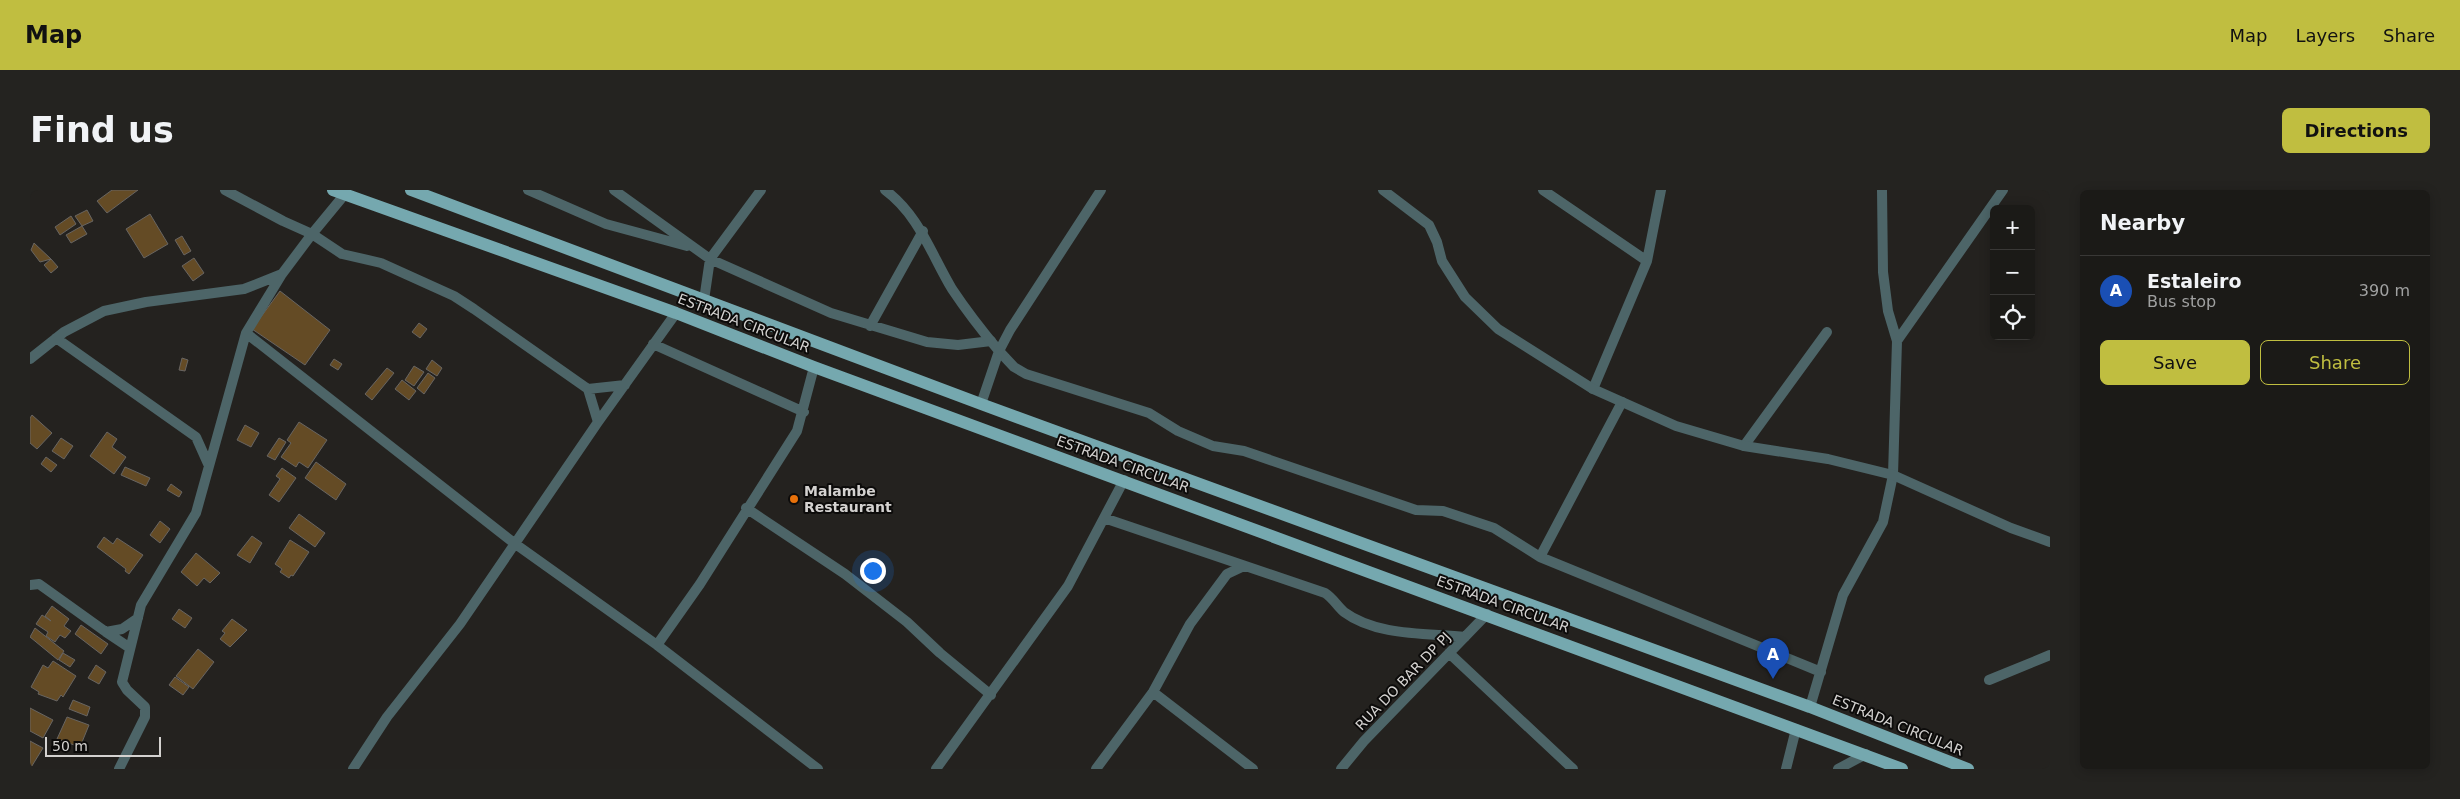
<!DOCTYPE html>
<meta charset="utf-8">
<style>
body{margin:0;font-family:"DejaVu Sans",sans-serif;background:#242320;color:#f1f3f6}
.controls{position:absolute;right:15px;top:15px;display:grid;overflow:hidden;border-radius:8px;box-shadow:0 2px 12px #0003}
.controls button{width:45px;height:45px;display:grid;place-items:center;padding:0;border:0;border-bottom:1px solid #393836;background:#1b1a17;color:#f1f3f6;font:25px sans-serif}
.scale{position:absolute;left:15px;bottom:12px;width:116px;box-sizing:border-box;padding-left:5px;border:2px solid #d4d2d0;border-top:0;font-size:14px;line-height:18px;white-space:nowrap;color:#d4d2d0;-webkit-text-stroke:4px #0c0b0a;paint-order:stroke}
.you{position:absolute;left:842px;top:380px;width:18px;height:18px;margin:-12px;border:4px solid #fff;border-radius:50%;background:#1a73e8;box-shadow:0 0 0 8px #1a73e833}
.badge{display:grid;place-items:center;width:32px;height:32px;border-radius:50%;background:#c0be40;color:#fff;font-size:16px;font-weight:700}
.pin{position:absolute;translate:-50% -41px;filter:drop-shadow(0 1px 2px #0008)}
.pin::after{content:'';position:absolute;top:26px;width:18px;height:15px;background:inherit;clip-path:polygon(0 0,100% 0,50% 100%)}
.list{margin:0;padding:0;list-style:none}
h2{display:flex;justify-content:space-between;align-items:center;height:65px;margin:0;padding:0 20px;font-size:21px}
h2 small{font-size:16px;font-weight:400;color:#a0a1a1}
.list li{display:grid;grid-template-columns:32px 1fr auto;gap:15px;align-items:center;box-sizing:border-box;height:70px;padding:0 20px;border-top:1px solid #393836}
.list b{display:block;font-size:19px;white-space:nowrap}
.list p{margin:0;font-size:16px;white-space:nowrap;color:#a0a1a1}
.list em{font-size:16px;font-style:normal;color:#a0a1a1}
.actions{display:flex;gap:10px;padding:15px 20px}
.actions a{flex:1;padding:11px 0;border:1px solid #c0be40;border-radius:8px;text-align:center;font-size:18px;color:#c0be40}
.actions .main{background:#c0be40;color:#111}
.icon{flex:none;width:28px;height:28px;fill:none;stroke:currentColor;stroke-width:2;stroke-linecap:round;stroke-linejoin:round}
.map{position:relative;flex:none;width:2020px;height:579px;overflow:hidden;border-radius:8px}
header{display:flex;align-items:center;gap:30px;box-sizing:border-box;height:70px;padding:0 25px;background:#c0be40;color:#111}
header strong{font-size:24px}
nav{display:flex;gap:28px;margin-inline-start:auto;font-size:18px}
.intro{display:flex;align-items:center;justify-content:space-between;box-sizing:border-box;height:120px;padding:0 30px}
h1{margin:0;font-size:35px}
.button{padding:12px 22px;border-radius:8px;background:#c0be40;color:#111;font-size:18px;font-weight:700}
main{display:flex;gap:30px;padding:0 30px}
aside{flex:1;background:#1b1a17;border-radius:8px;box-shadow:0 2px 12px #0003}
.map>svg:first-child{display:block}
.building{fill:#644b25;stroke:#686562}
.lines{fill:none;stroke-linecap:round;stroke-linejoin:round}
.minor{stroke:#4d6568;stroke-width:10}
.tertiary{stroke:#4d6568;stroke-width:10}
.primary{stroke:#75a8af;stroke-width:12}
.food-dot{fill:#e8710a;stroke:#0c0b0a;stroke-width:2}
.labels{text-anchor:middle;stroke-width:4;stroke-linejoin:round;paint-order:stroke}
.street-label{font-size:14px;fill:#d4d2d0;stroke:#0c0b0a}
.poi-label{font-size:14px;font-weight:bold;fill:#d4d2d0;stroke:#0c0b0a;text-anchor:start}
</style>
<header>
<strong>Map</strong>
<nav><a>Map</a><a>Layers</a><a>Share</a></nav>
</header>
<div class="intro"><h1>Find us</h1><a class="button">Directions</a></div>
<main>
<div class="map">
<svg width="2020" height="579" viewBox="0 0 2020 579">
<rect width="100%" height="100%" fill="#24221f"/>
<path class="building" d="M82 0H108L77 23 67 11Z
M57 20 63 31 52 36 45 26Z
M120 24 138 54 114 68 96 39Z
M41 26 46 34 30 45 25 37Z
M52 36 57 44 41 53 36 45Z
M152 46 161 61 154 65 145 50Z
M4 53 21 69 10 72 1 60Z
M164 68 174 83 163 91 152 76Z
M21 69 28 77 21 83 14 75Z
M250 101 300 140 275 175 222 139Z
M389 133 397 139 390 148 382 142Z
M152 168 158 170 155 181 149 180Z
M304 169 312 174 308 180 300 175Z
M402 170 412 178 407 186 396 179Z
M384 176 394 182 384 196 375 190Z
M357 178 364 183 342 210 335 204Z
M398 183 405 188 394 204 387 198Z
M372 190 386 201 379 210 365 199Z
M2 225 22 243 7 259 0 253V228Z
M269 232 297 250 278 278 269 272 266 277 251 267 261 253 257 250Z
M215 235 229 243 221 257 207 250Z
M77 242 87 249 82 257 96 267 84 284 60 266Z
M31 248 43 256 34 269 22 261Z
M249 248 256 252 245 270 237 266Z
M16 267 27 275 21 282 11 274Z
M286 272 316 294 306 310 275 288Z
M95 277 120 288 116 296 91 285Z
M252 278 266 288 249 312 239 305 250 289 246 286Z
M141 294 152 302 149 307 137 300Z
M269 324 295 343 285 357 259 338Z
M130 331 140 339 130 353 120 345Z
M222 346 232 353 220 373 207 365Z
M74 347 83 354 87 348 113 365 99 384 95 381 96 379 67 357Z
M260 350 279 362 263 386 261 385 259 388 250 382 252 379 245 374Z
M166 363 190 383 180 393 174 388 167 396 151 382Z
M22 416 39 429 34 436 41 441 35 448 30 445 25 452 16 446 18 442 6 434 12 425 21 431 15 426Z
M149 419 162 428 155 438 142 429Z
M202 429 217 440 200 457 190 449 195 443 192 441Z
M51 435 78 454 71 464 45 444Z
M5 438 34 461 28 470 0 447Z
M168 459 184 472 163 499 146 486Z
M33 463 45 470 40 477 29 470Z
M23 471 46 486 33 507 31 505 27 511 8 504 9 502 1 497 13 475 18 478Z
M66 475 76 482 69 494 58 488Z
M145 487 159 497 153 505 139 495Z
M43 510 60 517 57 526 39 519Z
M0 518 23 530 13 548 0 541Z
M37 527 59 535 50 557 27 549Z
M0 551 13 558 0 579Z"/>
<g class="lines">
<path class="minor" d="M498 0 576 34 657 56
M584 0 680 69 801 123 897 152 928 155 961 151
M1513 0 1617 71
M315 4 282 44 312 64 351 73 424 106 444 119 558 199 568 232
M252 84 216 143 484 353 627 455 788 579
M674 110 680 69 731 0
M840 136 893 41
M26 148 166 247 179 276
M1867 151 1973 0
M623 154 774 222
M969 161 984 177 996 184 1119 223 1148 241 1183 256 1214 261 1386 320 1413 321 1464 338 1510 367 1791 482
M0 169 34 142 74 121 116 112 214 99 252 84 282 44 253 31 195 0
M558 199 595 195
M1563 199 1617 71 1631 0
M1714 256 1797 142
M716 318 815 384 877 432 910 463 961 505
M1074 328 1295 403C1303 408 1307 416 1314 422 1346 446 1396 443 1435 447
M1510 367 1592 212
M0 395 9 394 76 442 92 439 108 428
M76 442 100 458
M627 455 670 394 767 241 784 177
M1419 463 1543 579
M1959 490 2020 465
M1123 502 1223 579
M1780 517 1813 405 1853 332 1863 285 1867 151 1858 121 1853 82 1852 0
M89 579 115 527V517L97 500 92 492 111 415 166 323 216 143
M323 579 357 527 430 434 568 232 646 123
M906 579 1038 396 1094 290
M1066 579 1123 502 1160 434 1197 384 1214 376
M1311 579 1334 551 1457 424
M1756 579 1766 539
M1808 579 1836 564"/>
<path class="tertiary" d="M855 0C889 25 901 64 922 99 936 120 953 142 969 161
M1353 0 1399 35 1407 52 1412 71 1435 107 1468 139 1563 199 1646 236 1714 256 1798 269 1863 285 1981 338 2020 352
M951 214 969 161 980 140 1071 0"/>
<path class="primary" d="M303 0 646 123 784 177 1872 579
M381 0 951 214 1780 517 1938 579"/>
</g>
<circle class="food-dot" cx="764" cy="309" r="5"/>
<g class="labels">
<g class="street-label">
<text transform="translate(714 133) rotate(21)" y="5">ESTRADA CIRCULAR</text>
<text transform="translate(1093 274) rotate(20)" y="5">ESTRADA CIRCULAR</text>
<text transform="translate(1473 414) rotate(20)" y="5">ESTRADA CIRCULAR</text>
<text transform="translate(1373 491) rotate(-46)" y="5">RUA DO BAR DP PJ</text>
<text transform="translate(1868 535) rotate(22)" y="5">ESTRADA CIRCULAR</text>
</g>
<g class="poi-label">
<text x="774" y="306">Malambe<tspan x="774" dy="16">Restaurant</tspan></text>
</g>
</g>
</svg>
<div class="controls">
<button>+</button>
<button>−</button>
<button><svg class="icon" aria-label="locate" viewBox="0 0 24 24"><circle cx="12" cy="12" r="6"/><path d="M12 2v4M12 18v4M2 12h4M18 12h4"/></svg></button>
</div>
<div class="scale">50 m</div>
<div class="you"></div>
<div class="pin badge" style="left:1743px;top:489px;background:#1a4fb4">A</div>
</div>
<aside>
<h2>Nearby<small></small></h2>
<ul class="list">
<li><span class="badge" style="background:#1a4fb4">A</span><div><b>Estaleiro</b><p>Bus stop</p></div><em>390 m</em></li>
</ul>
<div class="actions"><a class="main">Save</a><a>Share</a></div>
</aside>
</main>
